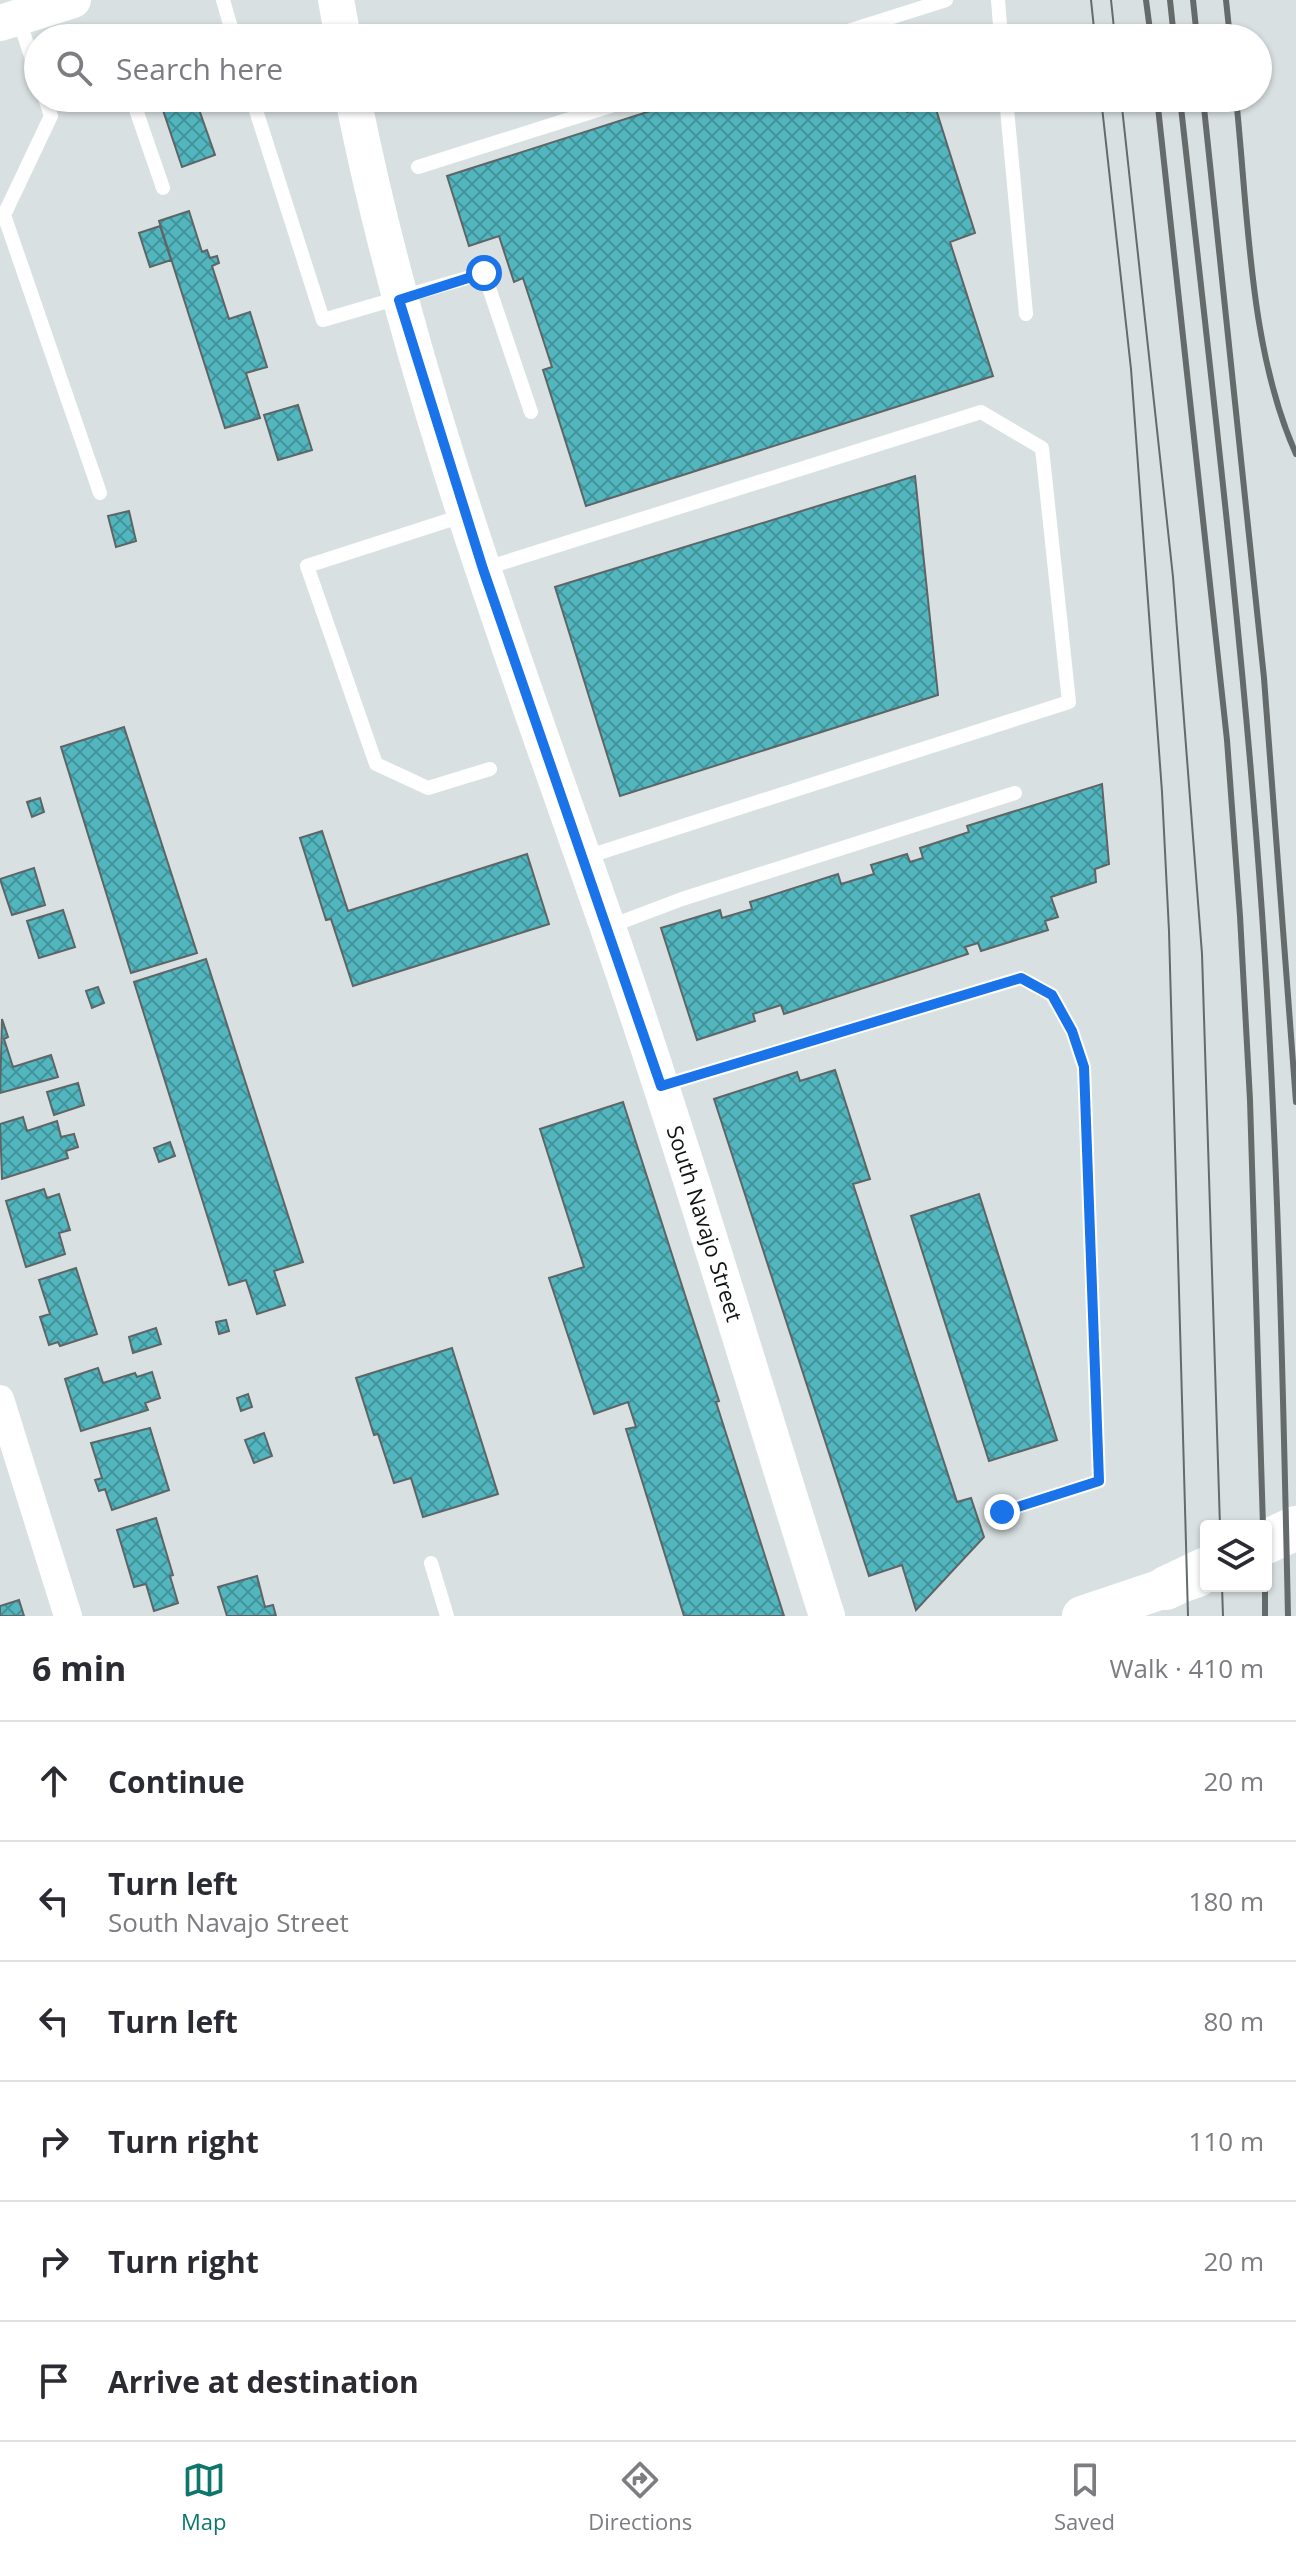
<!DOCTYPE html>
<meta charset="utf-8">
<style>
body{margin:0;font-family:"Open Sans",sans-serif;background:#f7f7f7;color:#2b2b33}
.controls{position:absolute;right:24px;bottom:24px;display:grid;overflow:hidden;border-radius:8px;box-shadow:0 2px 6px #0004}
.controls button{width:72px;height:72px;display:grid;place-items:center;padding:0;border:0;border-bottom:2px solid #e1e1e2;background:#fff;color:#2b2b33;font:40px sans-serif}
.stop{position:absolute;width:24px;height:24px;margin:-18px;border:6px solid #1a73e8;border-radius:50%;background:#fff}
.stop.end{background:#1a73e8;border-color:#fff;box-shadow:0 2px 8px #0008}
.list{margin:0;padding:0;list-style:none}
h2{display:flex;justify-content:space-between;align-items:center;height:104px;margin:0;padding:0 32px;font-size:34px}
h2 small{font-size:26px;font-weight:400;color:#7c7c81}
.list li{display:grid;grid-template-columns:52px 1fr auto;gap:24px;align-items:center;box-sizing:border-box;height:120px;padding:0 32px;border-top:2px solid #e1e1e2}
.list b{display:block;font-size:30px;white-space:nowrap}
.list p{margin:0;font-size:26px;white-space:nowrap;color:#7c7c81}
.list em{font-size:26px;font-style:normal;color:#7c7c81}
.icon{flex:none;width:44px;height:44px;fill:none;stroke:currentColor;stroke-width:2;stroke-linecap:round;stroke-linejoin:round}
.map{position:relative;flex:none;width:1296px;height:1616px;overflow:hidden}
.search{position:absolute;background:#fff;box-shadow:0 2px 6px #0004;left:24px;right:24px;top:24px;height:88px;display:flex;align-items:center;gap:20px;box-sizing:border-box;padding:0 28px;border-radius:44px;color:#7c7c81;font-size:30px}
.sheet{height:824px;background:#fff}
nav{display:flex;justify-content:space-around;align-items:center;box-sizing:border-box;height:112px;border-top:2px solid #e1e1e2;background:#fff;font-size:22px;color:#7c7c81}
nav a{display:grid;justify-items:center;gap:4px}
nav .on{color:#0f766e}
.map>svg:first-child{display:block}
.building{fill:url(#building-cross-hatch);stroke:#5f6566;stroke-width:2}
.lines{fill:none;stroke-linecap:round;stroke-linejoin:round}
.service{stroke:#fff;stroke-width:14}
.minor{stroke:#fff;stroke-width:28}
.tertiary{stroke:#fff;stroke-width:36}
.secondary{stroke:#fff;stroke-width:40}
.trunk{stroke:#fff;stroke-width:44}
.tram{stroke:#656a6b;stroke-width:2}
.rail{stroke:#656a6b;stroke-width:6}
.route{stroke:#1a73e8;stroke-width:10}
.labels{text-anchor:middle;stroke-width:8;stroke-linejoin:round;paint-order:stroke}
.street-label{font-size:22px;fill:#101313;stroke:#fff}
</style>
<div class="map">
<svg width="1296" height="1616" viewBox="0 0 1296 1616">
<defs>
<pattern id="building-cross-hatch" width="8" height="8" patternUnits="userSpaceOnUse" patternTransform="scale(2)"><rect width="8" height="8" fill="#52b6bf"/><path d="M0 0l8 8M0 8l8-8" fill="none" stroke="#43939a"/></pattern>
</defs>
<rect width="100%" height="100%" fill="#d9e0e1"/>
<path class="building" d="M195 98 215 155 182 167 163 110Z
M691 98H903L907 112 934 103 975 233 950 242 993 376 586 506 543 370 552 367 523 278 514 282 499 236 469 246 447 176Z
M189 211 202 252 207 250 210 258 217 256 219 263 212 266 229 319 250 312 267 367 246 373 260 418 225 428 159 221Z
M160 226 171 260 150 267 139 233Z
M298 405 312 450 278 460 264 415Z
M915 476 938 695 620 796 555 587Z
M129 511 136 541 116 547 108 516Z
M124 727 197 953 131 973 61 747Z
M1102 784 1109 864 1095 869 1096 882 1051 897 1058 917 1045 921 1048 930 981 951 978 943 965 947 968 954 784 1014 781 1005 753 1014 755 1021 697 1040 661 928 720 910 722 918 752 909 750 902 838 874 841 884 874 874 871 865 907 854 910 862 923 858 920 848 969 832 967 826Z
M40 798 44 812 32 817 27 802Z
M322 831 348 911 527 854 549 924 353 986 331 919 326 920 300 838Z
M34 868 45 905 12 915 0 879Z
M63 910 75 947 39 958 27 921Z
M206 959 303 1262 274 1271 285 1305 257 1314 246 1280 229 1285 134 982Z
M98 987 104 1003 92 1008 86 991Z
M2 1019 8 1037 4 1039 13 1067 51 1055 58 1077 0 1093Z
M835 1070 870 1179 853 1184 957 1502 971 1498 984 1537 916 1610 902 1565 869 1576 714 1099 797 1072 800 1081Z
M78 1083 84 1105 54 1115 47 1092Z
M623 1102 719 1401 716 1402 784 1616H684L626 1429 636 1427 628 1402 594 1414 549 1278 584 1267 540 1129Z
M23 1117 27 1131 57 1121 61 1137 74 1134 78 1147 66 1151 68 1158 2 1179 0 1124Z
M170 1142 175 1156 159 1162 154 1148Z
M44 1189 47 1198 59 1194 70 1230 59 1233 65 1254 26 1267 6 1201Z
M979 1194 1057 1440 989 1461 911 1216Z
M76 1268 97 1334 60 1346 58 1342 49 1345 40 1317 50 1314 39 1280Z
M226 1320 229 1331 219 1334 216 1322Z
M156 1328 161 1344 133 1353 129 1337Z
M452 1348 498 1494 423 1517 411 1478 394 1483 378 1434 374 1435 356 1378Z
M98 1368 103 1383 135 1373 137 1377 152 1372 160 1398 145 1403 148 1410 81 1431 65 1379Z
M248 1394 252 1407 241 1411 237 1398Z
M150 1428 169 1490 112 1510 105 1489 99 1491 95 1480 102 1478 91 1443Z
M264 1433 272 1456 254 1463 245 1440Z
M156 1518 173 1575 170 1576 178 1603 154 1611 146 1584 134 1587 117 1530Z
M257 1576 265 1607 273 1605 276 1616H227L218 1587Z
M19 1600 24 1616H0V1606Z"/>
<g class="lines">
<path class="service" d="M223 0 234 38
M998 0 1001 38
M18 17 38 77
M826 38 946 0
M45 98 51 116 4 215 100 493
M132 98 163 188
M252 98 323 320 484 273 531 412
M1006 98 1026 314
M418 167 636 98
M465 515 307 566 376 764 428 788 490 769
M483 569 981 412 1042 448 1069 702 583 858
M608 927 682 899 1015 793
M661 1086 1021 978 1052 995 1072 1031 1084 1067 1099 1481 1002 1512
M431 1563 447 1616"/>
<path class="minor" d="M0 1399 68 1616"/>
<g class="tertiary">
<path d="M336 0 343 38"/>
<path d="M0 23 73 0"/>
<path id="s1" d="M353 98C411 389 517 666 614 945 690 1167 756 1392 827 1616"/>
</g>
<path class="secondary" d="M1082 1616 1198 1577"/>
<path class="trunk" d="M1266 1542 1296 1528
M1166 1588 1206 1569"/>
<path class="tram" d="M1091 0 1095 38
M1111 0 1115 38
M1101 98 1131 369 1162 792 1169 931 1188 1616
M1121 98 1173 577 1202 954 1220 1526
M1222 1586 1223 1616"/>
<path class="rail" d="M1146 0 1151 38
M1170 0 1174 38
M1193 0 1197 38
M1226 0 1230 38
M1157 98 1227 740 1240 916 1250 1100 1263 1526
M1180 98C1210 369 1243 640 1262 913 1278 1147 1283 1382 1288 1616
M1203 98 1264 678 1296 1102
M1236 98C1248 211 1249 350 1296 454
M1265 1586V1616"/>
</g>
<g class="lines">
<path class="route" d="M484 273 399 300 483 569 661 1086 1021 978 1052 995 1072 1031 1084 1067 1099 1481 1002 1512"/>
</g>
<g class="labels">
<g class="street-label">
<text dy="8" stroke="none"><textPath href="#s1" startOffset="1180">South Navajo Street</textPath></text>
</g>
</g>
</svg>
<div class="controls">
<button><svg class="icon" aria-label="layers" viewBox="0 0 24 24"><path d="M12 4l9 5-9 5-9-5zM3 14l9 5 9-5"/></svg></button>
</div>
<div class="stop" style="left:484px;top:273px"></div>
<div class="stop end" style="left:1002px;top:1512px"></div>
<div class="search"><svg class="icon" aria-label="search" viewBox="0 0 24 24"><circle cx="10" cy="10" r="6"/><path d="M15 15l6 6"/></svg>Search here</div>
</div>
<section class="sheet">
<h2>6 min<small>Walk · 410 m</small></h2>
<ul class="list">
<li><svg class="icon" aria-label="ahead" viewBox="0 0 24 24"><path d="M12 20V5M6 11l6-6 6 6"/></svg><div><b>Continue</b></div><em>20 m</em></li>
<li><svg class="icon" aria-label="left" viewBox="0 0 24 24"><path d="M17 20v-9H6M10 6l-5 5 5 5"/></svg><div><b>Turn left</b><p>South Navajo Street</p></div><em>180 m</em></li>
<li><svg class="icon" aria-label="left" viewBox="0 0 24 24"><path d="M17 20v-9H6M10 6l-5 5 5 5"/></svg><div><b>Turn left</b></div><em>80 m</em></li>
<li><svg class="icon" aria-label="right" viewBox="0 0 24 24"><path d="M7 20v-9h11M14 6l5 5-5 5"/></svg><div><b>Turn right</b></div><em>110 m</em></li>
<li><svg class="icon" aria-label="right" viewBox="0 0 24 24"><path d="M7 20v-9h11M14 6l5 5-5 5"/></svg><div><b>Turn right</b></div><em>20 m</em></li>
<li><svg class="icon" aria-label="arrive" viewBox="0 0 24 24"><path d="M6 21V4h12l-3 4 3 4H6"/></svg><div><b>Arrive at destination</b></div></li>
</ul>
</section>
<nav>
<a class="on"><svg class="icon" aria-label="map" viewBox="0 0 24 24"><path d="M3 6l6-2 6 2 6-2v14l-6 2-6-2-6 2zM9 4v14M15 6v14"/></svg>Map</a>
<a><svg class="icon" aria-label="directions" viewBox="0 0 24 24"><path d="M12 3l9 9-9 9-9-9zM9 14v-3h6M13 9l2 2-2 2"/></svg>Directions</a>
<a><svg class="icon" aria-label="saved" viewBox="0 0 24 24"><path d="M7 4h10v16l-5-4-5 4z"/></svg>Saved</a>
</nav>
